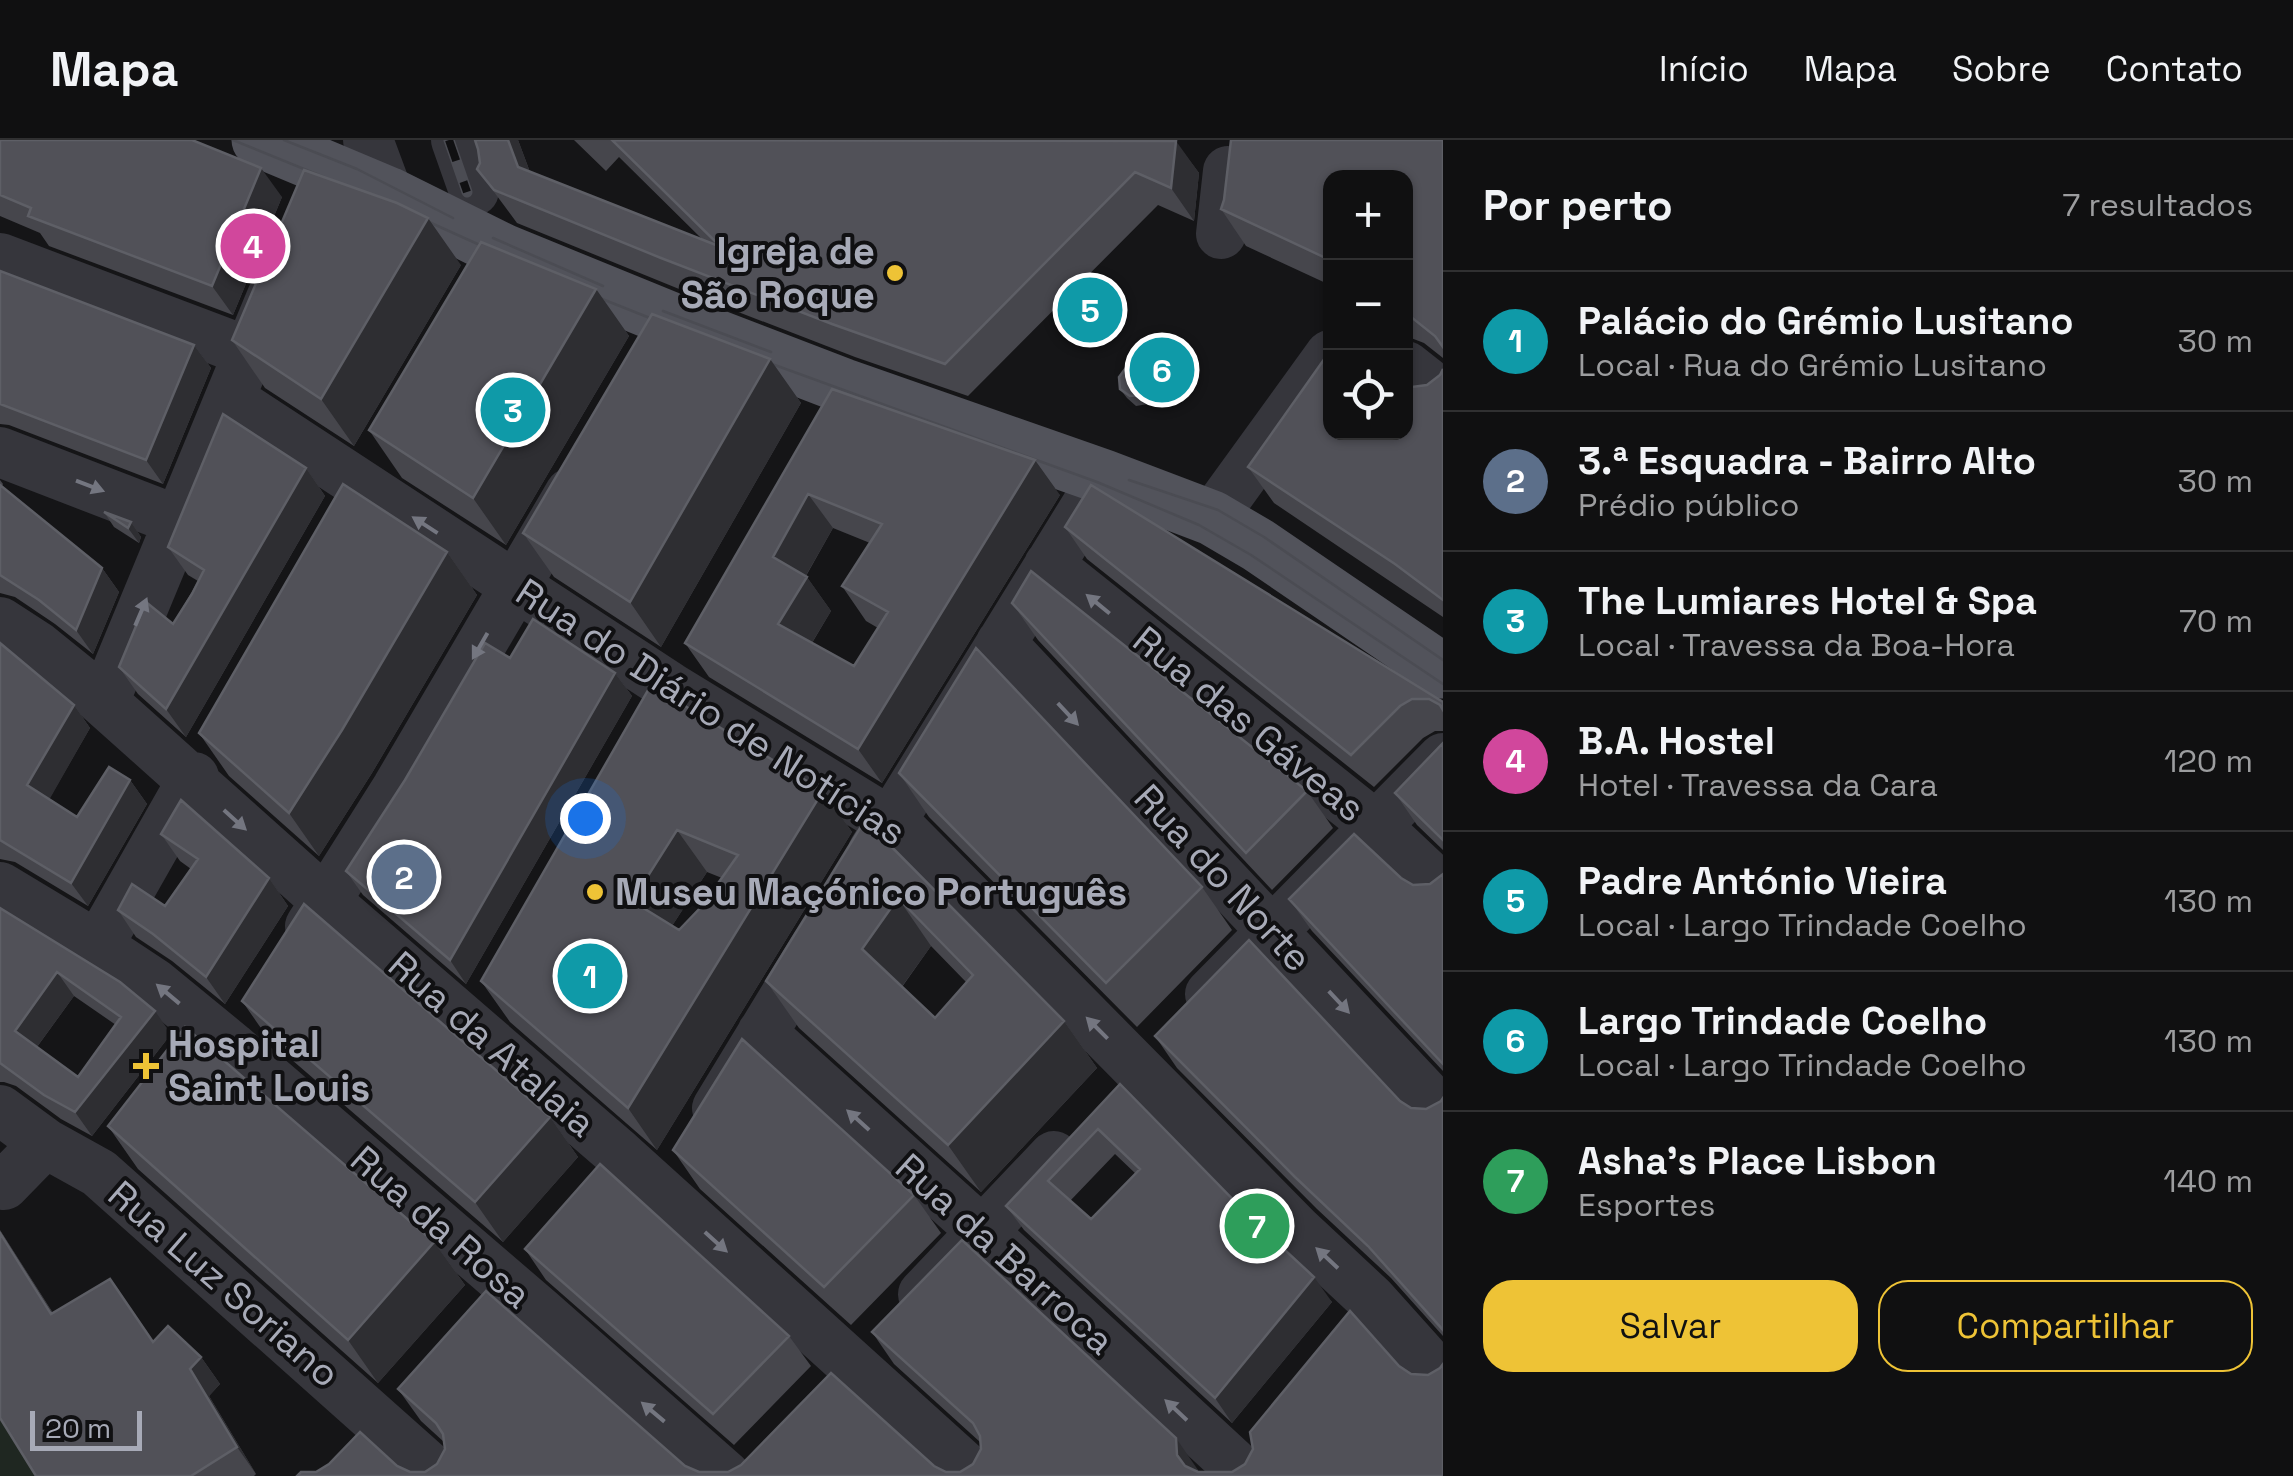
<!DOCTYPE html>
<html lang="pt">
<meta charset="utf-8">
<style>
body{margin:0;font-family:"Space Grotesk",sans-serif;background:#1e1e1f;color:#f1f3f6}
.controls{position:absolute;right:30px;top:30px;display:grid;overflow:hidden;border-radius:20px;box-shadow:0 2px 8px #0004}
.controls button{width:90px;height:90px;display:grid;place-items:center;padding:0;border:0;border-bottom:2px solid #303031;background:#101011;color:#f1f3f6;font:50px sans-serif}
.scale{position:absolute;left:30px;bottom:25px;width:112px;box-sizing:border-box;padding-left:10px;border:5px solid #a7aab7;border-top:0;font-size:28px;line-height:35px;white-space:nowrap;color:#a7aab7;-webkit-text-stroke:8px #101012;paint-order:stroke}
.you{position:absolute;left:585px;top:678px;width:35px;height:35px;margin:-25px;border:8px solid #fff;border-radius:50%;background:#1a73e8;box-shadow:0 0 0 15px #1a73e833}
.badge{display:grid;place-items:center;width:65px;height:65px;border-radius:50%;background:#eec336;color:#fff;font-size:32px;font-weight:700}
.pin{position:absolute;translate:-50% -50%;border:5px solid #fff;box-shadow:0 2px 10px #0006}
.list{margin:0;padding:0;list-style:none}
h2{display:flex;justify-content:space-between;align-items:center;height:130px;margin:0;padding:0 40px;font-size:42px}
h2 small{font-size:32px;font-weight:400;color:#9c9d9f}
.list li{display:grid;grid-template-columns:65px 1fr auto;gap:30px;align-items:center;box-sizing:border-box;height:140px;padding:0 40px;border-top:2px solid #303031}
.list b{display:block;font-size:38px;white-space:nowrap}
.list p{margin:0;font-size:32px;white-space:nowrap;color:#9c9d9f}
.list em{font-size:32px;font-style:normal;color:#9c9d9f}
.actions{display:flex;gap:20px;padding:30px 40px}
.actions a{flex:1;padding:22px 0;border:2px solid #eec336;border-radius:30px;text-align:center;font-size:35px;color:#eec336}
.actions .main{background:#eec336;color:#111}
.icon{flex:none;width:55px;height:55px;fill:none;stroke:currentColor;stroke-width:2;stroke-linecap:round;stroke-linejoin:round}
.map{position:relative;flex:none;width:1443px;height:1336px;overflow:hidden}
header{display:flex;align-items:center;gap:60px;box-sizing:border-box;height:140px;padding:0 50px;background:#101011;border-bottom:2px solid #303031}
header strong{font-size:48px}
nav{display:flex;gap:55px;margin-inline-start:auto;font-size:35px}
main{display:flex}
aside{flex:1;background:#101011}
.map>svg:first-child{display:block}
.green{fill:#1f2721}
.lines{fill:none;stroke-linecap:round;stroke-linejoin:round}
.minor{stroke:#36363c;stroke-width:50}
.major{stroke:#52535b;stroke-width:55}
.tram{stroke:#4b4c53;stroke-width:2.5}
.rail-casing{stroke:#4b4c53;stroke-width:11}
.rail{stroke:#101012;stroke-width:8;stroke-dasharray:22;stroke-linecap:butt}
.wall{fill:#46464c;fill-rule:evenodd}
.shaded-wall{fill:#2e2e32}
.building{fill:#515158;stroke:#5e5f66;stroke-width:2.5;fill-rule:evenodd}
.oneway{fill:#747680}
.poi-dot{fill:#eec336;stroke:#101012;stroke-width:4}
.labels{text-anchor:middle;stroke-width:8;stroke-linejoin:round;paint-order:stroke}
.poi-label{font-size:38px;font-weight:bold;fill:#a7aab7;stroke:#101012;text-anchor:start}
.street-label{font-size:38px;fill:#a7aab7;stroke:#101012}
</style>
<header>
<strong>Mapa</strong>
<nav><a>Início</a><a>Mapa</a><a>Sobre</a><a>Contato</a></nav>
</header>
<main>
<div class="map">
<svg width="1443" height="1336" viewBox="0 0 1443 1336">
<rect width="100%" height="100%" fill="#151517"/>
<path class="green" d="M0 1275 38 1336H0Z"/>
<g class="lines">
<path class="minor" d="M368 0 388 54
M456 0 474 51
M1221 94 1228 31
M0 118 249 212
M1406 226 1443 255
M230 259 670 547 900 688 1297 1090 1371 1159 1443 1239
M0 312 179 381
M1212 378 1330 215
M1049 425 1376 686 1443 749
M0 482 37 506 79 540 326 761 619 1014 975 1336
M1001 503 1443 973
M104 562 272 156
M873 711 1104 337
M0 747 98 806 154 843 232 907 540 1172 726 1336
M310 786 397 648 570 353
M98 806 194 637
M1210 854 1443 618
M762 893 983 1092 1247 1336
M717 968 816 805
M0 970 45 1003
M0 1041 4 1045 45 1003 99 1033 439 1336
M923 1154 1054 1016"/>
<path class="major" d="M259 0 388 54 503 111 672 180 844 246 1104 337 1212 378 1258 405 1443 531"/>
<path class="tram" d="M233 0 358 51
M284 0 357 29 453 78
M409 73 504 116
M493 98 603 146
M577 149 675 188
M663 171 771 212
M750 216 1097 342 1199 385 1251 415 1443 544
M1129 340 1218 370 1264 397 1443 520"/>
<g class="rail-casing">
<path id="rail" d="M449 0 467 52"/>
</g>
<use href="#rail" class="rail"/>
</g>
<path class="wall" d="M0 0 282 57 233 175 49 106 40 93 0 76Z
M475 0H518L530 32 703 100 619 17 606 31 574 0H1174L1199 33 1194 81 1158 65 968 256 855 217 684 151 517 83 477 29 480 23 478 9Z
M1443 0V218L1424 203 1411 198H1406V38H1330V145L1246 106 1221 69 1224 60Z
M461 125 354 306 265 248 232 200Z
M0 131 194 205 211 228 163 344 9 285 0 284Z
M596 149 629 196 506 405 402 338 369 290Z
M770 219 801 263 661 507 554 437 523 393Z
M1443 229V477L1274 363 1248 327 1412 247 1427 245 1440 235Z
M1147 233 1154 242 1156 255 1148 264 1136 266 1127 258 1120 249Z
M832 249 1060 355 882 643 709 537 685 503ZM833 388 870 403 842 446 866 481 878 488 854 526 812 503 831 471 806 436Z
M306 328 325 356 186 597 138 554 119 527 173 484 198 441 188 435 168 407Z
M0 340 3 344 2 346 102 428 119 452 93 514 55 484 15 457 0 453Z
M104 372 131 382 141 397 139 403 114 387Z
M1065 387 1443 562V591H1435L1423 598 1374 647 1087 419Z
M447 412 477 455 372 633 319 716 229 636 199 593Z
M1012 463 1307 651 1333 688 1272 750 1038 500Z
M0 503 74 565 90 588 49 659 77 677 130 640 147 664 88 766 15 722 0 719Z
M510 518 615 533 632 556 466 844 363 755 346 731Z
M651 545 823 651 852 692 657 1010 510 882 481 841ZM707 732 722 738 702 766 679 790 672 786Z
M1443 603V710L1417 685 1395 653Z
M899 633 1202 747 1232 790 1137 887 929 677Z
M865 680 1064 881 1097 928 981 1052 799 888 766 841ZM931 806 966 842 935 878 902 847Z
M161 694 269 738 288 766 225 864 172 821 136 797 118 770 165 766 191 729 180 721Z
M1443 734V931L1312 791 1289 759 1401 738 1413 745 1430 744Z
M0 768 171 894 92 996 61 979 16 946 4 942H0ZM74 856 116 885 78 937 37 907Z
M242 861 550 977 578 1017 503 1102 270 901Z
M1155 896 1400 961 1411 968 1426 969 1441 961 1443 958V1196L1391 1138 1317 1069 1177 928Z
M1120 944 1332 1162 1232 1283 1024 1090 1006 1066ZM1115 1014 1136 1034 1091 1079 1070 1061Z
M108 986 434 1102 465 1145 378 1243 138 1029Z
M673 1010 914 1055 941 1093 851 1185 700 1049Z
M0 1090 53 1173 201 1217 220 1244 209 1256 256 1334 254 1336H36Z
M525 1109 789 1196 811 1226 734 1305 546 1140Z
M872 1192 1198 1330V1332H1232L1399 1226 1411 1234 1428 1235 1440 1228 1443 1336 316 1332 397 1326 410 1332H425L437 1324 445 1309 444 1302 421 1281 398 1249 685 1326 699 1332 934 1326 946 1332H960L973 1324 981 1309 980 1302 894 1224Z"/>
<path class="shaded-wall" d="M508 0H518L540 59 518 27Z
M1176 1 1199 33 1194 81 1171 48Z
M261 28 282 57 233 175 212 146Z
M428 78 461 125 354 306 321 259Z
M596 149 629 196 506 405 473 358Z
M194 205 211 228 163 344 146 320Z
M770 219 801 263 661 507 630 462Z
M1147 233 1154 242 1156 255 1148 264 1142 255Z
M1035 320 1060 355 882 643 858 609Z
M306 328 325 356 186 597 166 569Z
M808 354 833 388 797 451 773 417Z
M131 382 141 397 139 403 128 388Z
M447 412 477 455 372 633 319 716 289 673Z
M102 428 119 452 93 514 76 490Z
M807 437 831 471 802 519 778 484Z
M615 533 632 556 466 844 450 820Z
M74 565 90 588 44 669 27 645Z
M130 640 147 664 88 766 71 743Z
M823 651 852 692 657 1010 628 968Z
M677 690 707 732 661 803 632 761Z
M269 738 288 766 225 864 206 837Z
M898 758 931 806 895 856 862 809Z
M57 832 74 856 31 915 15 891Z
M155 871 171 894 92 996 75 972Z
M1064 881 1097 928 981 1052 948 1005Z
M550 977 578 1017 503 1102 475 1062Z
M0 1090 70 1201 51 1174 0 1093Z
M434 1102 465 1145 378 1243 348 1200Z
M1314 1137 1332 1162 1232 1283 1215 1258Z
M201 1217 220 1244 209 1256 256 1334 237 1307 190 1229Z
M1176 1298 1198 1330 1199 1336H1192L1177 1315Z"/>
<path class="building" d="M0 0H192L261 28 212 146 28 76 31 68 0 55Z
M475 0H508L518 27 721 107 612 0 1176 1 1171 48 1135 32 945 224 832 184 661 118 494 50 477 29 480 23 478 9Z
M1231 0H1443V207L1435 196 1406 173V38H1330V120L1221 69 1224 60Z
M304 30 397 63 428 78 321 259 232 200Z
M481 102 596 149 473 358 369 290Z
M0 131 194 205 146 320 0 264Z
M652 174 770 219 630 462 523 393Z
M1330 211V292H1406V244L1412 247 1427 245 1440 235 1443 229V460L1395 424 1248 327Z
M1131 221 1147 233 1149 245 1142 255 1130 256 1120 249 1119 237Z
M832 249 1035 320 858 609 685 503ZM808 354 882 384 842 446 888 472 854 526 778 484 807 437 773 417Z
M223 274 306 328 166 569 119 527 146 462 173 484 192 454 204 430 168 407Z
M343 344 447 412 342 590 289 673 199 593Z
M0 345 102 428 76 490 39 460 0 435Z
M1091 345 1443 562V570L1440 565 1429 559H1412L1400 566 1351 615 1065 387Z
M104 372 131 382 128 388Z
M1031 431 1307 651 1246 713 1012 463Z
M533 479 615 533 450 820 346 731 405 640 485 503 510 518Z
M0 503 74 565 27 645 77 677 109 627 130 640 71 743 0 700Z
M976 508 1202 747 1106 843 899 633Z
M651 545 823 651 628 968 481 841ZM677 690 738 715 702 766 679 790 632 761Z
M1443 603V700L1395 653Z
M181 660 269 738 206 837 153 794 118 770 132 744 165 766 198 719 161 694Z
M865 680 1064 881 948 1005 766 841ZM898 758 973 835 935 878 862 809Z
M1354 694 1401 738 1413 745 1430 744 1443 734V924L1289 759Z
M304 764 550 977 475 1062 242 861Z
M0 768 120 842 155 871 75 972 44 955 0 923ZM57 832 121 877 78 937 15 891Z
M1249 800 1400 961 1411 968 1426 969 1441 961 1443 958V1190L1368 1106 1295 1037 1155 896Z
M185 887 434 1102 348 1200 108 986Z
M742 899 914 1055 824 1147 673 1010Z
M1120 944 1259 1086 1314 1137 1215 1258 1006 1066ZM1098 989 1140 1029 1091 1079 1048 1041Z
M600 1024 789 1196 713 1274 525 1109Z
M0 1093 51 1174 110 1139 153 1202 168 1186 201 1217 190 1229 237 1307 191 1336H36L0 1278Z
M962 1100 1176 1298 1177 1315 1185 1326 1198 1332H1232L1245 1324 1253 1309 1250 1292 1350 1171 1399 1226 1411 1234 1428 1235 1440 1228 1443 1224V1336H297L301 1332H316L329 1324 360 1292 397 1326 410 1332H425L437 1324 445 1309 443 1294 436 1283 398 1249 486 1151 685 1326 699 1332H728L741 1325 831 1233 934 1326 946 1332H960L973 1324 981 1309 980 1296 973 1283 872 1192Z"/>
<defs><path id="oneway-solid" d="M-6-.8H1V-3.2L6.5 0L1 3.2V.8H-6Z" transform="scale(2.5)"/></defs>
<g class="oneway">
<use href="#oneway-solid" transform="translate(90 346) rotate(21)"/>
<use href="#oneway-solid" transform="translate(425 385) rotate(-147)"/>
<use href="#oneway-solid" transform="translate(1098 464) rotate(-141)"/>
<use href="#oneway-solid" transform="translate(141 472) rotate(-67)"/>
<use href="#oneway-solid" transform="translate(480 506) rotate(120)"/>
<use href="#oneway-solid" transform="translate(1068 574) rotate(47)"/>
<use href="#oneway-solid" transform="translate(235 680) rotate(42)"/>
<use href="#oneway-solid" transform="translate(168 854) rotate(-140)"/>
<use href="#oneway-solid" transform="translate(1339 862) rotate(47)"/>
<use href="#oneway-solid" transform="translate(1097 888) rotate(-135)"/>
<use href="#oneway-solid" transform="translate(858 980) rotate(-138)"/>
<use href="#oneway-solid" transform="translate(716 1102) rotate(42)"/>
<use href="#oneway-solid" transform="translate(1327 1118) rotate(-137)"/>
<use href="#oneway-solid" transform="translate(1176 1270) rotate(-137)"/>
<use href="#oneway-solid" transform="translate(653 1272) rotate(-140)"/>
</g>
<g class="poi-dot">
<circle cx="895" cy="133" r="10"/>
<circle cx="595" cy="752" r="10"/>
<path d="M141 911h10v10h10v10h-10v10h-10v-10h-10v-10h10z"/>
</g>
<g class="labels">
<g class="poi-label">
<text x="875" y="124" text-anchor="end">Igreja de<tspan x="875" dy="44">São Roque</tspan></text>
<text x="615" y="765">Museu Maçónico Português</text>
<text x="168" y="917">Hospital<tspan x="168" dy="44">Saint Louis</tspan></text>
</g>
<g class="street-label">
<text transform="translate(711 572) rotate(33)" y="13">Rua do Diário de Notícias</text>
<text transform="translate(1249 584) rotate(39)" y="13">Rua das Gáveas</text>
<text transform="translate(1223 738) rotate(47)" y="13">Rua do Norte</text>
<text transform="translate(492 904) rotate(41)" y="13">Rua da Atalaia</text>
<text transform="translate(441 1087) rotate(41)" y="13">Rua da Rosa</text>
<text transform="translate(1005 1114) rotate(42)" y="13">Rua da Barroca</text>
<text transform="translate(224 1144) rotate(41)" y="13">Rua Luz Soriano</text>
</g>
</g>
</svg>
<div class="controls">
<button>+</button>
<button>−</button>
<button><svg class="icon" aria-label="locate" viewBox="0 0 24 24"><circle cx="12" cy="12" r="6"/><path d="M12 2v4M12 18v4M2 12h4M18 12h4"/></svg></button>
</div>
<div class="scale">20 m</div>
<div class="you"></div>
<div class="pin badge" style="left:590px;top:836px;background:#0f9aa8">1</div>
<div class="pin badge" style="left:404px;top:737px;background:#5c6f8a">2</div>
<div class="pin badge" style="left:513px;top:270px;background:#0f9aa8">3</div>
<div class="pin badge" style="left:253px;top:106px;background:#d1479c">4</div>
<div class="pin badge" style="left:1090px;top:170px;background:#0f9aa8">5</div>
<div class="pin badge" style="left:1162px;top:230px;background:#0f9aa8">6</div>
<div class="pin badge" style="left:1257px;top:1086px;background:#2e9e5b">7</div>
</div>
<aside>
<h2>Por perto<small>7 resultados</small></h2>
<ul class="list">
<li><span class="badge" style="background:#0f9aa8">1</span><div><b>Palácio do Grémio Lusitano</b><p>Local · Rua do Grémio Lusitano</p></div><em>30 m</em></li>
<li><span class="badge" style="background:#5c6f8a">2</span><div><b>3.ª Esquadra - Bairro Alto</b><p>Prédio público</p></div><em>30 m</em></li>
<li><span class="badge" style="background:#0f9aa8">3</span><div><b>The Lumiares Hotel &amp; Spa</b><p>Local · Travessa da Boa-Hora</p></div><em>70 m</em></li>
<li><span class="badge" style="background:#d1479c">4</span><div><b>B.A. Hostel</b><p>Hotel · Travessa da Cara</p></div><em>120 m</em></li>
<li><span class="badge" style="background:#0f9aa8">5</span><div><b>Padre António Vieira</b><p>Local · Largo Trindade Coelho</p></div><em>130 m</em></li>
<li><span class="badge" style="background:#0f9aa8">6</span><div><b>Largo Trindade Coelho</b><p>Local · Largo Trindade Coelho</p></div><em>130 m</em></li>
<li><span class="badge" style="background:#2e9e5b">7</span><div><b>Asha's Place Lisbon</b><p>Esportes</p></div><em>140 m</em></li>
</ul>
<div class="actions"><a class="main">Salvar</a><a>Compartilhar</a></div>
</aside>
</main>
